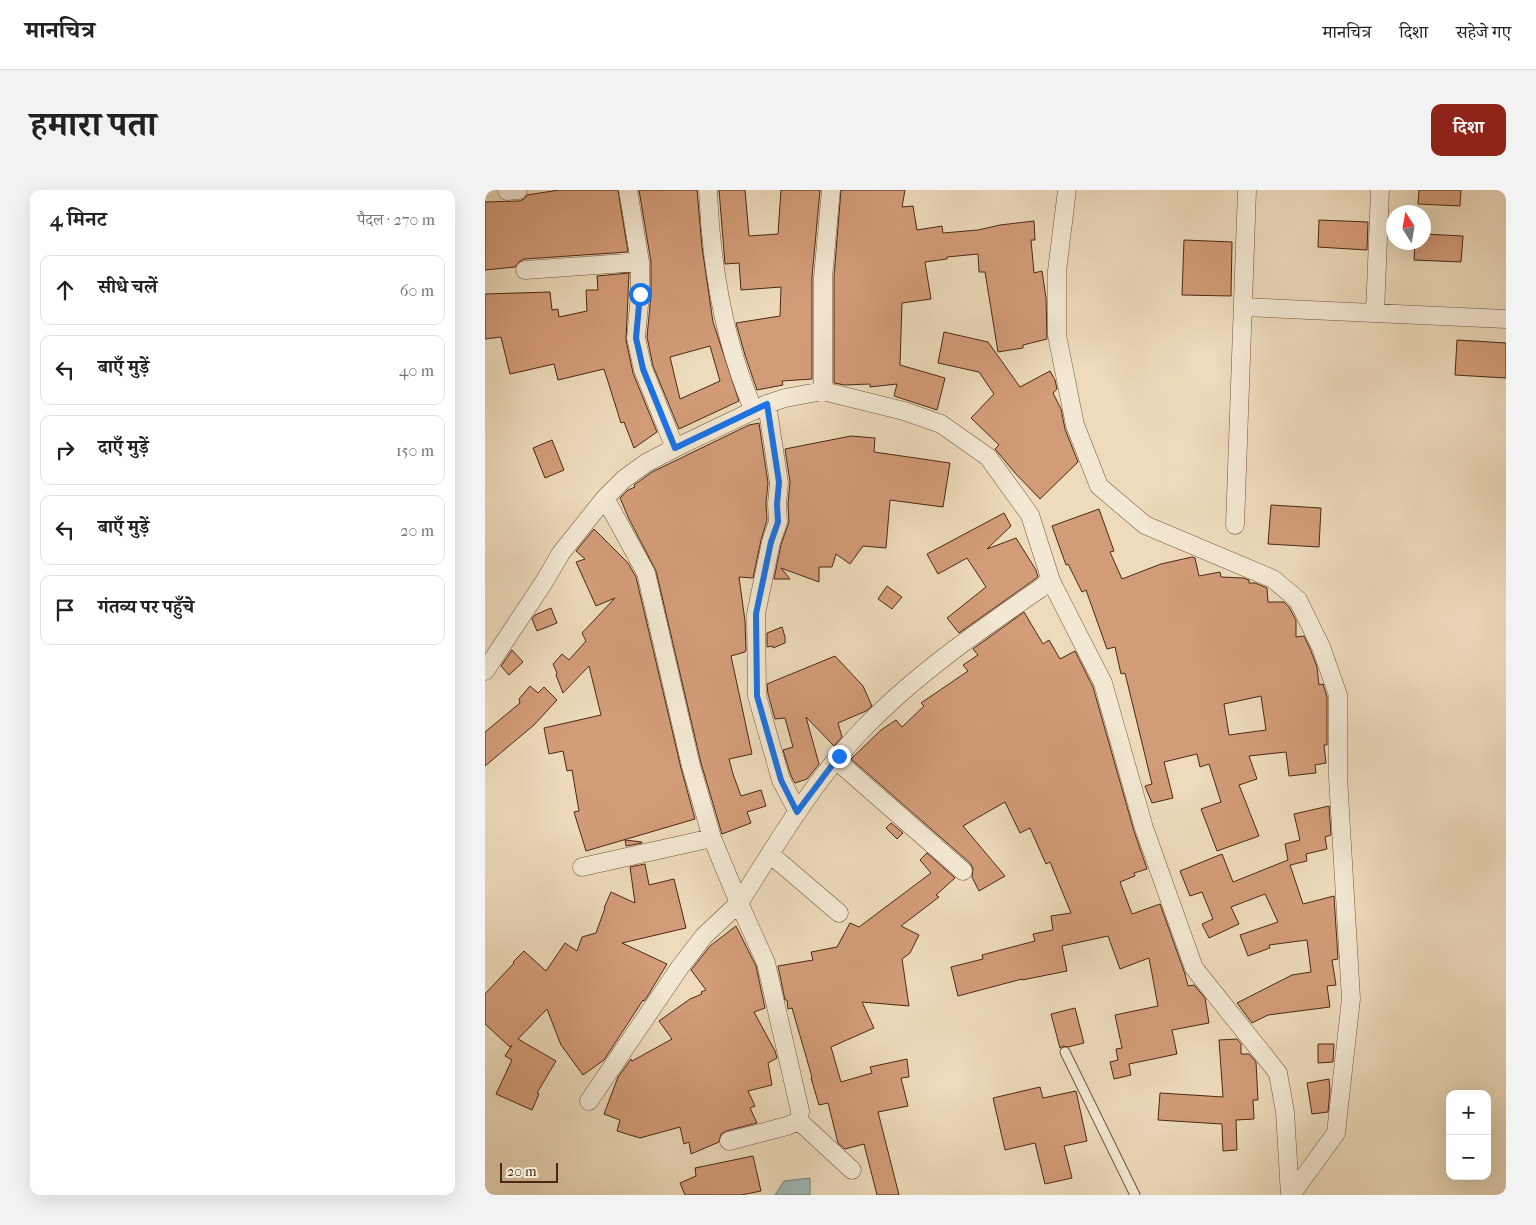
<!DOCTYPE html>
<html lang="hi">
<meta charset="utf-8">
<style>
body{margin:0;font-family:"IM FELL French Canon","Noto Serif Devanagari",serif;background:#f2f2f2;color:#222}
.controls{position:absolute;right:15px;bottom:15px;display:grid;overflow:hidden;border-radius:10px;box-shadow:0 5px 20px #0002}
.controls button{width:45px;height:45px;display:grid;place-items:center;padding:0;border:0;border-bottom:1px solid #e0e0e0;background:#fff;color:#222;font:25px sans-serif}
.compass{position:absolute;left:901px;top:15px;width:45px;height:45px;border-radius:50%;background:#fff;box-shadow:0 5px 20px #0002;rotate:349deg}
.scale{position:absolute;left:15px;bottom:12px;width:58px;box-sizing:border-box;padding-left:5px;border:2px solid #492912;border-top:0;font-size:14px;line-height:18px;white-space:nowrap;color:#492912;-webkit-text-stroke:4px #f3e8d3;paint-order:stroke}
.stop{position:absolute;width:15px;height:15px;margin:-11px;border:4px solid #1a73e8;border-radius:50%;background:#fff}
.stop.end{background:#1a73e8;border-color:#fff;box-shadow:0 1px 5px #0008}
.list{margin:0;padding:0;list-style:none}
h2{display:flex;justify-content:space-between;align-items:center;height:65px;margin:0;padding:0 20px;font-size:21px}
h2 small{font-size:16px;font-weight:400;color:#767676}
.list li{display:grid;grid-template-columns:32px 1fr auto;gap:15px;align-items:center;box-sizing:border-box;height:70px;margin:0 10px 10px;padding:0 10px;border:1px solid #e0e0e0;border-radius:10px}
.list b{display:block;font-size:19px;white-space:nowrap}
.list em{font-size:16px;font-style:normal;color:#767676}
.icon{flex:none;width:28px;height:28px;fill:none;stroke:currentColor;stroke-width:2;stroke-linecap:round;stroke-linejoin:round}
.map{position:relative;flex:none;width:1021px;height:1005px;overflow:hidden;border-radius:10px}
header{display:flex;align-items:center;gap:30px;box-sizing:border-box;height:70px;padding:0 25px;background:#fff;border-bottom:1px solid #e0e0e0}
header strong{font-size:24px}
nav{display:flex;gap:28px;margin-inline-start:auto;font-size:18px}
.intro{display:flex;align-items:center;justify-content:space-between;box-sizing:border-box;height:120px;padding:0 30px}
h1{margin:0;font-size:35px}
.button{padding:12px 22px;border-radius:10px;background:#8f2418;color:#fff;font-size:18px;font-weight:700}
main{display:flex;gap:30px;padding:0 30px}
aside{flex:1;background:#fff;border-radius:10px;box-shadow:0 5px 20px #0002}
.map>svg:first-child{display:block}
.water{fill:#9bb9b8;stroke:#7a7f76}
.building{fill:#d39c79;stroke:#492912;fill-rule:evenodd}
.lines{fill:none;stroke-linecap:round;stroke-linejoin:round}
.lane-casing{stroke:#72563c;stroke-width:11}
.street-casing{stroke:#72563c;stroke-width:19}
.lane{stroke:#f3e8d3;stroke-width:9}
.street{stroke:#f3e8d3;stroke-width:18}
.route{stroke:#1a73e8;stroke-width:6}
</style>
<header>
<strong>मानचित्र</strong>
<nav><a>मानचित्र</a><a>दिशा</a><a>सहेजे गए</a></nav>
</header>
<div class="intro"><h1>हमारा पता</h1><a class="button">दिशा</a></div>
<main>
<aside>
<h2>4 मिनट<small>पैदल · 270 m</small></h2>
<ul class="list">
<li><svg class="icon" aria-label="ahead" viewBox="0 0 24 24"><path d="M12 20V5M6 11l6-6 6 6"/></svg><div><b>सीधे चलें</b></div><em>60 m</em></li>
<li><svg class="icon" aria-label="left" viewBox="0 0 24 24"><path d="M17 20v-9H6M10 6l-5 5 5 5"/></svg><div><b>बाएँ मुड़ें</b></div><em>40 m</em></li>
<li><svg class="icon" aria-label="right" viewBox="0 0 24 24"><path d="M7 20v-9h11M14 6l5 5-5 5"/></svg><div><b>दाएँ मुड़ें</b></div><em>150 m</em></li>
<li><svg class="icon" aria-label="left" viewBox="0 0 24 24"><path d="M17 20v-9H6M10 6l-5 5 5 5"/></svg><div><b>बाएँ मुड़ें</b></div><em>20 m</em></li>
<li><svg class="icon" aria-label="arrive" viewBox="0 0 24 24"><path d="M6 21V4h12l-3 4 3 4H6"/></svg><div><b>गंतव्य पर पहुँचे</b></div></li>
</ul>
</aside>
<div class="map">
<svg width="1021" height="1005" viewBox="0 0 1021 1005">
<rect width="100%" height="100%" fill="#eddbbb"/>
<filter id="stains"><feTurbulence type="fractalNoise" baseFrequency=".004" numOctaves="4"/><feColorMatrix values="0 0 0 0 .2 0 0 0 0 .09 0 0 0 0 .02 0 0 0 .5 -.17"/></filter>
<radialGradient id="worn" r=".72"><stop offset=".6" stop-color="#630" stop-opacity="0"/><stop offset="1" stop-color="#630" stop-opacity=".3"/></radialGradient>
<path class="water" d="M325 988V1005H290L299 991Z"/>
<path class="building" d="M74 0H133L143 62 39 69 34 72 30 77 0 80V12L34 11 39 9 42 5Z
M154 0H212L217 57 228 132 254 211 194 239 168 176 162 147 166 105V72ZM225 156 235 191 195 209 185 167Z
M234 0H260L264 46 293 44 296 0H335L327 87V189L297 191 298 195 272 200 260 165 251 133 295 126 296 97 256 100 254 73 240 74Z
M356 0H420L417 17 428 16 432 40 457 36 458 43 493 40 515 35 549 31 550 50H546L549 83 557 81 561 108 562 149 538 155V158L513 162 500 82H494L493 64 462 67V69L440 72 446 109 417 113 415 175 460 188 452 220 409 206 412 194 385 197V194L360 195 349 193V87Z
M934 0H976L975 16 933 14Z
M834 30 883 32 882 60 833 57Z
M938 44 978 46 976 72 929 70 930 52H938Z
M699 50 747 52 746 106 697 105Z
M144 83 141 150 148 183 172 242 149 258 139 232 136 233 119 179 73 190 69 174 25 184 16 147 0 149V104L65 102 67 120 73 119 74 127 102 121 101 100H113L112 86Z
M459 142 503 152 535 197 565 181 570 190 572 199 568 203 576 219 580 239 593 272 555 309 530 283 510 259 514 255 486 228 509 204 494 182 453 173Z
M972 150 1021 153V188L970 185Z
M274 233 283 293 281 313 282 330 276 350 268 388 254 387 260 431 261 460 260 462 246 466 267 564 244 569 248 584 256 606 276 600 281 616 262 622 266 633 237 644 216 573 171 381 144 329 135 308 143 300 150 297 149 295 167 282 264 235Z
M366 246 390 248 389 262 465 273 458 317 405 310 401 358 378 356 365 374 351 364 347 377H334V392L296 378 305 389H289L296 355 304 332 303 314 305 292 300 259Z
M67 250 79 280 60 288 48 258Z
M786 315 836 318 834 357 783 354Z
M614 319 629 361 625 362 637 389 676 374 707 367 710 368 714 386 735 382 736 387 758 388 764 390V393H770L782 398 783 412H799L804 417 811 430V447L819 446 826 461 832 477 834 495 838 494 842 507V555H839L841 573 830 575 831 583 804 586 801 562 764 566 772 589 754 595 774 646 732 661 716 619 736 612 724 574 715 577 712 564 679 572 688 608 667 613 660 596 667 594 640 483 636 484 630 457 622 459 601 400 597 402 583 374 581 375 567 336ZM776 506 781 540 744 545 739 514Z
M519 323 526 336 502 359 531 348 551 380 553 387 474 443 462 428 501 397 482 368 453 384 442 364Z
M109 339 143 373 151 387 196 578 210 629 101 661 89 622 94 621 87 580 82 581 78 561 64 564 59 538 116 525 104 476 78 503 71 485 72 483 68 474 77 464 84 470 101 451 97 443 130 408 111 416 91 372 100 369 91 361Z
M402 396 417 407 407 419 393 409Z
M66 418 72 433 52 441 47 429 50 425Z
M539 422 558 454 564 450 575 469 590 461 608 497 649 641 662 679 649 683 650 686 635 692 647 724 675 714 700 784 703 796 709 795 720 808 724 833 687 840 692 864 644 874 646 885 629 889 625 872 633 870 631 859 637 858 630 825 673 816 664 768 635 779 623 746 577 756 582 781 537 790V789L473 806 466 777 498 769 497 765 550 751 548 744 568 740 566 726 586 723 565 672 561 674 545 638 535 643 520 612 478 636 520 686 494 701 487 687 488 678 485 673 366 569 396 540 411 530 417 537 439 516 436 513 483 481 478 475 493 465 488 459Z
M297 437 300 447V453L288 458V456L282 457V443Z
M27 460 38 472 24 485 16 476Z
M350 466 378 496 387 516 381 521 353 533 357 547 349 556 321 527 334 574 322 589 310 593 306 586 298 560 308 557 300 528 290 529 283 504 282 494Z
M45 496 53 503 59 497 72 510 49 535 0 576V542L35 513 34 509Z
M844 616 846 645 840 647 842 659 821 664 822 671 805 675 818 714 849 706 853 769 847 770 851 795 842 796 845 817 783 825 767 833 752 813 807 785 826 782 822 750 784 755 785 758 763 766 755 745 793 732 780 704 746 717 754 734 724 748 717 734 728 729 717 702 705 706 695 681 737 664 748 692 803 670 800 654 815 650 809 624Z
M406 633 418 643 412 649 401 638Z
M140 650 157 652V653L141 656Z
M442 663 470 688 451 705 454 707 416 736 434 745 425 763 417 769 424 816 377 812 389 838 346 857 356 892 387 883 385 877 422 869 424 887 416 888 423 916 393 922 414 1005H392L379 954 360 959 353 953 343 913 334 915 326 888 327 887 307 818 303 819 302 810H300L293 776 328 770 326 762 352 757 365 733 374 737 446 683 435 670Z
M160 674 164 695 189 689 201 738 137 753 182 774 162 807 159 811 158 810 119 870 98 885 76 855 62 819 33 849 71 871 52 903 54 904 47 920 11 904 27 870 20 866 27 855 25 857 0 834V804L29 773 28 772 39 761 61 781 80 753 92 761 97 747 111 743 120 718H119L126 702 150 713 145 677Z
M251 736 271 776 280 818 269 822 290 861 292 868 283 873 287 895 263 901 270 916 265 918 272 933 241 941 236 944 234 952 206 964 204 952 199 954 195 937 155 948 132 941 135 930 119 924 133 887 146 869 147 871 187 849 174 831 205 809 217 804 216 802 221 800 206 780 225 756Z
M590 818 599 853 583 857 578 856 575 858 566 824Z
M752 849 756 854V864H764L771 872 773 910H768L769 929 751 930 752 960 738 961 737 934 673 930 675 903 738 907 734 850Z
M833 854H849L848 872 833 873Z
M844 889 845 900 843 922 827 924 822 893Z
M555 897 558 908 591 901 602 951 579 956 587 988 560 994 550 953 520 960 508 908Z
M268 966 276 1001 256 1005H200L195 993 211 986 210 978Z"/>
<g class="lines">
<g class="lane-casing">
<path id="lane" d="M580 862 650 1005"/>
</g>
<g class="street-casing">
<path id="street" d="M143 0 155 72V104L151 148 158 179 190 258
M223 0C226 75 239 152 269 221
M582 0 572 81V145L590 235 614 296 660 335 788 389 813 410 836 457 853 505V587L866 809 851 943 806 1005
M22 1 33 0
M40 80 155 72
M758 117 1021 129
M890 123 895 0
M338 201V87L346 0
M282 214 294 293 292 314 293 332 286 352 271 424 272 506 296 590 313 622
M120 308 161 383 206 576 227 648 254 713C292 653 329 590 379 538 434 481 501 436 566 391
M750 335 762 0
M0 481 59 392 76 363 120 308 139 289 161 273 190 258 282 214 300 208 338 201 419 221 456 234 503 267 545 325 566 391 618 493 659 638 709 778 793 883 800 922 805 1005
M351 570 478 681
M285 664 354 723
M97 677 227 648
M104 911 195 777 219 746 254 713 281 773 315 921 314 931 302 936 244 951
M314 931 367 980"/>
</g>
<use href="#lane" class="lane"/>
<use href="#street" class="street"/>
</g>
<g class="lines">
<path class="route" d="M155 104 151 148 158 179 190 258 282 214 294 292 292 314 293 332 286 352 271 424 272 506 296 590 312 622 354 566"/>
</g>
<rect width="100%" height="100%" filter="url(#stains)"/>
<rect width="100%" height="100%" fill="url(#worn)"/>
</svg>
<div class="controls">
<button>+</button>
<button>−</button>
</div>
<svg class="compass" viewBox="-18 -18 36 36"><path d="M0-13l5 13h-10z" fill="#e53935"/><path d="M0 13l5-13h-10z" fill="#767676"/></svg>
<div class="scale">20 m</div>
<div class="stop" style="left:155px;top:104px"></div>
<div class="stop end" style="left:354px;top:566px"></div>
</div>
</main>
